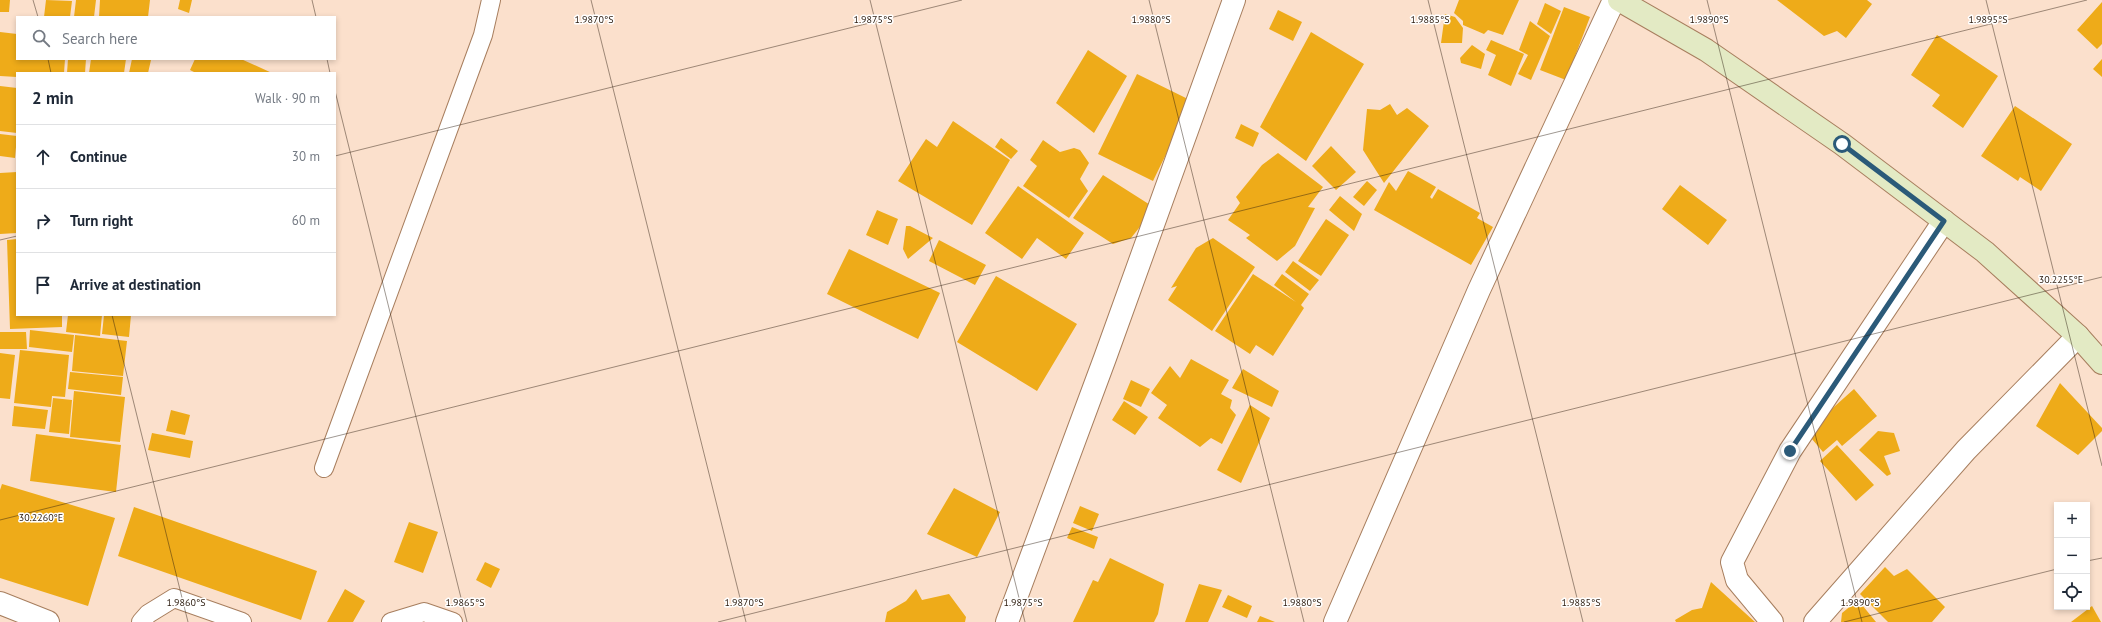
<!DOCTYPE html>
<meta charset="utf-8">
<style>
body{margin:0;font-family:"PT Sans",sans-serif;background:#f2f2f3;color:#1f2937}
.controls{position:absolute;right:12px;bottom:12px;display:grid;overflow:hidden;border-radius:0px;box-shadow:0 2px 6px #0003}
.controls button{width:36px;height:36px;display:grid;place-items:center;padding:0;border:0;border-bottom:1px solid #e0e1e3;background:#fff;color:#1f2937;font:20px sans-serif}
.stop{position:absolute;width:12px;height:12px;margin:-9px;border:3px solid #2b5a79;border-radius:50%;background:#fff}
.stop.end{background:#2b5a79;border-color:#fff;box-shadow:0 1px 4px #0008}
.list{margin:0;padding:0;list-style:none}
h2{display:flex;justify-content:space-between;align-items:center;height:52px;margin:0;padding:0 16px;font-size:17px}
h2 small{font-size:13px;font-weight:400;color:#747a83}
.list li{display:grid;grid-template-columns:26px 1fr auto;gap:12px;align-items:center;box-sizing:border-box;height:64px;padding:0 16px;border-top:1px solid #e0e1e3}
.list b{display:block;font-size:15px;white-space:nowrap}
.list em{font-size:13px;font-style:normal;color:#747a83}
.icon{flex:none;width:22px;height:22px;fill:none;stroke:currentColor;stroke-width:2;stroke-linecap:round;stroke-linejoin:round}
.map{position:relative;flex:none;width:2102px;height:622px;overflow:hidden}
.search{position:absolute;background:#fff;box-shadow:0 2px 6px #0003;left:16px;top:16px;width:320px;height:44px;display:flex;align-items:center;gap:10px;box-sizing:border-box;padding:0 14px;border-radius:0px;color:#747a83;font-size:15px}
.panel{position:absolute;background:#fff;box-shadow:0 2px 6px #0003;left:16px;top:72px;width:320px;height:244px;border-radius:0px}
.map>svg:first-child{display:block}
.building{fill:#eeab19}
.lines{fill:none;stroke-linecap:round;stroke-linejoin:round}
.service-casing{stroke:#a77e5e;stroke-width:20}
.minor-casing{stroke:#a77e5e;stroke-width:24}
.secondary-casing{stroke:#a77e5e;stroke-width:24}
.service{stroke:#fff;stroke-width:18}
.minor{stroke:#fff;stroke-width:22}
.secondary{stroke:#e3eac4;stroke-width:22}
.route{stroke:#2b5a79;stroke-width:5}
.ticks{fill:none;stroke:#2b1b0e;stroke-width:1;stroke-opacity:0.45}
.ticks-label{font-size:10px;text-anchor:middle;fill:#2b1b0e;stroke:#fff;stroke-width:3;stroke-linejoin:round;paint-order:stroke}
</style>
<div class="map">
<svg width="2102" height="622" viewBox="0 0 2102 622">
<rect width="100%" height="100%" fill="#fbe0cc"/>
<path class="building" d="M0 0H10L9 12H0Z
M46 0 72 1 70 17H44Z
M76 0H96L94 17H74Z
M100 0H150L148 17H99Z
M180 0H192L189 13 178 9Z
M1459 0H1519L1503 35 1488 30 1484 34 1463 25V21L1454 13Z
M1777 0H1867L1872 4 1846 38 1837 31 1824 36Z
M2102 2V44L2097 49 2077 30Z
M1545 3 1561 11 1551 34 1537 24Z
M1564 7 1590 17 1566 80 1540 70Z
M1278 10 1302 22 1293 41 1269 29Z
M1445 14 1455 17 1463 28 1462 43H1441Z
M1530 21 1550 36 1531 80 1518 74 1528 55 1519 50Z
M0 32 17 34V59H65L64 73H17V77L0 76Z
M1311 32 1364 64 1306 161 1260 127Z
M1937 35 1998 76 1963 128 1932 106 1940 95 1911 75Z
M1491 40 1524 54 1511 86 1488 75 1496 55 1486 50Z
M1472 45 1485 54 1481 69 1461 63 1460 58Z
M1088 50 1127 76 1094 133 1056 103Z
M68 59H86L85 73H67Z
M91 59H126L124 73H89Z
M132 59 151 60 148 73H129Z
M195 59H241L272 73H196L190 70Z
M2102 59V77L2093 69Z
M1137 74 1192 101 1153 181 1098 154Z
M0 86 17 88V133L0 131Z
M1390 104 1397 115 1407 108 1429 126 1384 183 1363 150 1367 109 1380 110Z
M2015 106 2072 144 2041 191 2020 177 2018 181 1981 156Z
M953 121 1010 160 972 225 898 181 926 139 937 147Z
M1241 124 1259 133 1253 147 1235 138Z
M0 134 17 136 15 158 0 156Z
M1001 138 1018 151 1011 159 995 147Z
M1043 140 1060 152 1074 148 1080 150 1089 163 1080 179 1088 191 1069 218 1023 186 1037 166 1030 160Z
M1331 146 1356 172 1336 190 1312 166Z
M1278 153 1323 187 1308 207 1315 208 1295 246 1277 261 1246 238 1250 235 1228 220 1240 203 1236 197 1262 165Z
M1408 171 1436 187 1430 197 1432 199 1438 189 1480 213 1477 218 1493 227 1471 265 1374 210 1389 182 1396 191Z
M17 172V233L0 234V173Z
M1103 175 1155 208 1131 238 1113 244 1073 218Z
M1367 181 1377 190 1364 206 1353 197Z
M1680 185 1727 220 1708 245 1662 209Z
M1018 186 1084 233 1066 259 1037 238 1022 259 985 233Z
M1340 196 1362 214 1354 231 1329 210Z
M877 210 898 219 888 245 866 235Z
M1326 219 1349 235 1321 276 1298 261Z
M906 226H910L933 238 908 259 903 249Z
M1213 238 1255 267 1212 331 1168 300 1177 286 1171 288 1196 248Z
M17 239V315H62V327L10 329 7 240Z
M939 240 986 265 975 285 929 261Z
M849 249 940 293 918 339 827 294Z
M1293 261 1319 280 1310 291 1285 272Z
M1253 274 1296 302 1274 285 1282 274 1309 294 1301 305 1304 308 1273 356 1256 345 1250 354 1215 331Z
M996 276 1077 324 1037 391 957 342Z
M68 315H102L100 336 66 332Z
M104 315H131L129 337 102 334Z
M30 330 74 335 72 352 29 347Z
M0 332H26L27 349H0Z
M75 335 127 341 123 376 72 371Z
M20 350 69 355 65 397 52 396 51 407 14 403Z
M0 353 15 355 10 399 0 398Z
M1191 359 1229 380 1221 394 1232 400 1230 408 1236 415 1222 444 1211 438 1200 447 1158 418 1167 405 1151 393 1170 366 1180 378Z
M1243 369 1279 391 1272 407 1232 388Z
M70 372 123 377 121 395 68 389Z
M1131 380 1150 389 1141 407 1123 399Z
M2060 383 2102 428V431L2078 455 2036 426Z
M1854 389 1877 416 1842 446 1837 440 1823 452 1806 432Z
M74 391 125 397 120 442 70 437Z
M53 398 72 400 69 434 49 432Z
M1124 401 1148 417 1135 435 1112 420Z
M1250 405 1270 418 1241 483 1217 470Z
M14 406 48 410 45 429 12 426Z
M171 410 190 415 185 435 166 431Z
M1878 431 1894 433 1900 451 1884 456 1891 474 1887 476 1859 450Z
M152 433 193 441 190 458 148 450Z
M36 434 121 445 116 492 30 481Z
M1837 445 1874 485 1856 501 1820 461Z
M2 484 115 518 88 606 0 578V490Z
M954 488 1000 512 977 557 927 534Z
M1080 506 1099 514 1092 531 1073 523Z
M134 507 317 571 301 620 118 556Z
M409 522 438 532 423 573 394 562Z
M1072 527 1098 537 1094 549 1067 538Z
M1110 558 1164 584 1158 614 1154 622H1073L1093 580 1098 582Z
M485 562 500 569 491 588 476 580Z
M1885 567 1894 576 1907 569 1945 607 1932 622H1888L1860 594Z
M1711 582 1755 622H1676L1675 620 1692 610 1702 608Z
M1199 584 1222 590 1208 622H1185Z
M345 589 365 601 353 622H327Z
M916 589 922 600 949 594 966 617 965 622H885L887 612 906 601Z
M1228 595 1252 606 1247 618 1222 607Z
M1858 600 1876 622H1841L1842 613Z
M2092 606 2101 622H2071Z
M1260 616 1275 622H1257Z"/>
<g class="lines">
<g class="service-casing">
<path id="service" d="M324 468 483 35 491 0
M141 622 148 614 174 598 242 622
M391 622 424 612 453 622"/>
</g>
<g class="minor-casing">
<path id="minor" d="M0 603 48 622
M1007 622 1105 358 1234 0
M1335 622 1479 290 1614 0
M1772 622 1737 580 1732 562 1790 451 1944 221
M1815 622 1966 450 2078 336"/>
</g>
<g class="secondary-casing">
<path id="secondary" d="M1619 0 1706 50 1842 144 1944 221 1985 252 2078 336 2102 363"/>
</g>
<use href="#service" class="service"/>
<use href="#minor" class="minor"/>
<use href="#secondary" class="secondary"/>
</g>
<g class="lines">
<path class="route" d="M1790 451 1944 221 1842 144"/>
</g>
<path class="ticks" d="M33 0 38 17M312 0 316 17M591 0 746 622M870 0 1025 622M1149 0 1304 622M1428 0 1583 622M1707 0 1862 622M1986 0 2102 466M48 59 51 73M327 59 330 73M335 91 467 622M335 156 962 0M0 240 17 236M112 315 188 622M0 520 2087 0M2087 561 2102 558M718 622 2102 277M1844 622 2057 569"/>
<g class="ticks-label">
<text x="594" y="23">1.9870°S</text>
<text x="1151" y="23">1.9880°S</text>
<text x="1430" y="23">1.9885°S</text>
<text x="1709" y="23">1.9890°S</text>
<text x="873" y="23">1.9875°S</text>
<text x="1988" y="23">1.9895°S</text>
<text x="2061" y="283">30.2255°E</text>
<text x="41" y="521">30.2260°E</text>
<text x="186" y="606">1.9860°S</text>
<text x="465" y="606">1.9865°S</text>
<text x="744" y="606">1.9870°S</text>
<text x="1023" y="606">1.9875°S</text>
<text x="1302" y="606">1.9880°S</text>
<text x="1581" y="606">1.9885°S</text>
<text x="1860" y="606">1.9890°S</text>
</g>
</svg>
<div class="controls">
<button>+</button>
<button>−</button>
<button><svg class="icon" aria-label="locate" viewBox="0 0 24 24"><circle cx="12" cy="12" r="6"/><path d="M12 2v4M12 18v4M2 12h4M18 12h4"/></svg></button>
</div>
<div class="stop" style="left:1842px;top:144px"></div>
<div class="stop end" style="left:1790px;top:451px"></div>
<div class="search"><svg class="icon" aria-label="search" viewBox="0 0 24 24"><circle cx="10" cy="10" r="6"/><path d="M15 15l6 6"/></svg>Search here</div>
<section class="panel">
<h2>2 min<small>Walk · 90 m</small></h2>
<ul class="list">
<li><svg class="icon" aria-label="ahead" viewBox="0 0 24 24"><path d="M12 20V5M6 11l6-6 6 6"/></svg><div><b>Continue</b></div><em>30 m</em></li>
<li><svg class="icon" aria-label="right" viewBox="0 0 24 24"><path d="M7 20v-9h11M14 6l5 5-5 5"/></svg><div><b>Turn right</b></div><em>60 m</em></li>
<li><svg class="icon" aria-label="arrive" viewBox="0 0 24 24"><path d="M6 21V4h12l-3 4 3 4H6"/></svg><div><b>Arrive at destination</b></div></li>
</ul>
</section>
</div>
